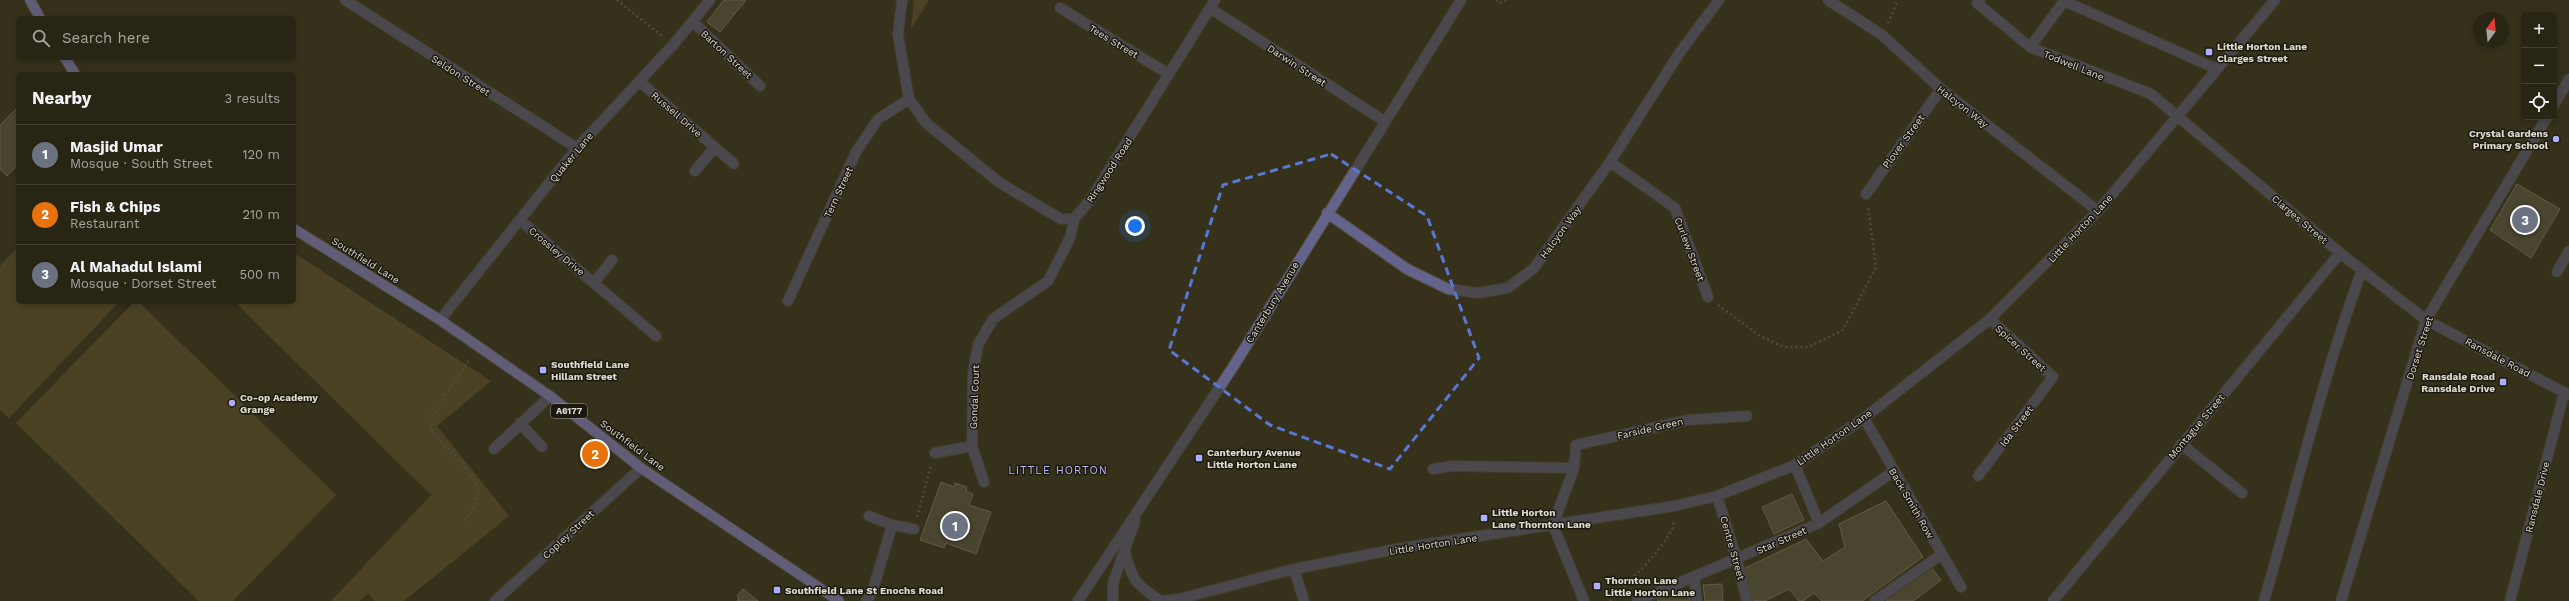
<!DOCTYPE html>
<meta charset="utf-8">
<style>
body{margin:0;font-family:"Work Sans",sans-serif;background:#353122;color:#f1f3f6}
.controls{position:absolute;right:12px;top:12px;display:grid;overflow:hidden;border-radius:6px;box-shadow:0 2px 6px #0003}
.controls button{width:36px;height:36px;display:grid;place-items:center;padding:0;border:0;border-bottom:1px solid #454234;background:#292515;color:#f1f3f6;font:20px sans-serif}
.compass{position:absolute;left:2473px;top:12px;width:36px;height:36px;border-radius:50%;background:#292515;box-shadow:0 2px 6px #0003;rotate:15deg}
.you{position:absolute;left:1135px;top:226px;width:14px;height:14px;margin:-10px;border:3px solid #fff;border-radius:50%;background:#1a73e8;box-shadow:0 0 0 6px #1a73e833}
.badge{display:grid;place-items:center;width:26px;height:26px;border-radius:50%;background:#aeaefa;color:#fff;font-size:13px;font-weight:700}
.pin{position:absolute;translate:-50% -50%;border:2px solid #fff;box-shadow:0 1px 4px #0006}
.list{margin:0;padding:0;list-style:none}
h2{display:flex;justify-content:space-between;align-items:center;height:52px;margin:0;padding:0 16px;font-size:17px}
h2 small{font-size:13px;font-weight:400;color:#a5a5a0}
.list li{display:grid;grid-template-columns:26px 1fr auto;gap:12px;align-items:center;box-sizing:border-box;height:60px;padding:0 16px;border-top:1px solid #454234}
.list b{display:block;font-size:15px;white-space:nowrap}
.list p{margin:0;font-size:13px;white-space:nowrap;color:#a5a5a0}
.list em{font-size:13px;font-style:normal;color:#a5a5a0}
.icon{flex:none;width:22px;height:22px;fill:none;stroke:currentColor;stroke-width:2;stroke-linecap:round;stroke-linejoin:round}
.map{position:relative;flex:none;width:2569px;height:601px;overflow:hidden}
.search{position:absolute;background:#292515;box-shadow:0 2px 6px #0003;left:16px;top:16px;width:280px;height:44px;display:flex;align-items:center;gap:10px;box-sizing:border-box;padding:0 14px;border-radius:6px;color:#a5a5a0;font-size:15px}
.panel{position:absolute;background:#292515;box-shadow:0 2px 6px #0003;left:16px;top:72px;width:280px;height:232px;border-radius:6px}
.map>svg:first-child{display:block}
.green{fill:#645832}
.building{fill:#635d47;stroke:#948d76}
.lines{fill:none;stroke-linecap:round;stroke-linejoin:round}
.minor-casing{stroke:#524c38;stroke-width:12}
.major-casing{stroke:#524c38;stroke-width:12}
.path{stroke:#6f6957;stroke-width:2.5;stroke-dasharray:2 3;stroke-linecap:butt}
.minor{stroke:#63638b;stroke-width:10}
.major{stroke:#9493e5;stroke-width:10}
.marked{fill:none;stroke:#5778d5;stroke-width:3;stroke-dasharray:8 5;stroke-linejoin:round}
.poi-dot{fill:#aeaefa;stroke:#1c1910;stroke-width:1.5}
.labels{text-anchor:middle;stroke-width:3;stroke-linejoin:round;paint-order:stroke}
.shield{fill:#1c1910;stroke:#a4a095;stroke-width:1}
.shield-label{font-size:9px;font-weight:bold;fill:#dedace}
.street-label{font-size:10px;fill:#dedace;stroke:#1c1910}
.poi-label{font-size:10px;font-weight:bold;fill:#dedace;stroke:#1c1910;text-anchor:start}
.neighbourhood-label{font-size:11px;letter-spacing:1px;fill:#b9baf3;stroke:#1c1910}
</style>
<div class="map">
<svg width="2569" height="601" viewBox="0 0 2569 601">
<rect width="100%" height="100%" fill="#37311c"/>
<path class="green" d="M914 0H929L911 29Z
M18 247V302H119L9 418 0 410V266Z
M294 253 491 381 437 426 509 516 404 601H375L368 594 359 601H331L431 495 235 302H294Z
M134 302H139L336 495 233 601H199L16 423Z"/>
<path class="building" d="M724 0H746L720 32 707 22Z
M18 107V165L7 176 0 169V125Z
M2517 184 2560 209 2531 258 2490 230Z
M941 482 954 487 955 483 967 487 966 491 973 494 969 505 991 512 976 554 946 543 944 548 920 540Z
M1792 494 1804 520 1774 534 1762 507Z
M1886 501 1923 557 1862 601H1822L1814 593 1803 601H1799L1789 589 1765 601H1753L1745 568 1806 539 1823 561 1845 547 1839 524Z
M1931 567 1941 580 1913 601H1884Z
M1722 584 1723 601H1705L1703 585Z
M1674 588 1677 595 1686 590 1691 601H1658L1655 596Z
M743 589 758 601H737L739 598 737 596Z"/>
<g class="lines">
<g class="minor-casing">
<path id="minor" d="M345 0 577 148
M902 0 898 34 909 99 926 123 1000 183 1061 219H1074L1091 199 1215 0
M1828 0 1882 35 1941 89 2098 211
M1980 0 1977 3 2030 47 2151 94 2340 253 2426 320 2569 395
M2064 1 2217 69
M1060 8 1169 74
M1210 8 1384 121
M693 22 760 86
M2030 47 2065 0
M639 81 734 164
M2554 105 2569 79
M1610 162 1675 208 1708 297
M695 171 715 147
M1866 194 1941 89
M1327 213 1407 269 1448 289 1478 293 1508 288 1534 268 1610 162 1680 52 1719 0
M520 220 656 336
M2557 272 2569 251
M594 283 612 260
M788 301 856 152 878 119 909 99
M440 320 577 148 673 45 710 0
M1864 418 1961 587
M520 423 542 447
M2181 444 2242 493
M494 449 550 396
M935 453 972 446
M1795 465 1819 523
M1433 469 1453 466 1574 468
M1978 476 2053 377 1990 319
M984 482 972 446 973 373 978 345 993 319 1048 281 1070 238 1074 219
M1717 496 1737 560 1747 601
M869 516 892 525 914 529
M1553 525 1574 468 1576 445 1688 420 1747 416
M1553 525 1584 601
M1125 552C1132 580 1136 585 1161 601
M1294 569 1304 601
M1694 577 1697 601
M495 601 641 468
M866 601 872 593 892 525
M1078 601 1233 367 1461 0
M1113 601V583L1135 521
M1164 601 1179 599 1294 569 1402 548 1674 506 1717 496 1795 465 1864 418 1990 319 2098 211 2275 0
M1637 601 1819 523 1894 471
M1875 601 1942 554
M2053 601 2340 253
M2264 601C2296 491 2322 378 2362 270
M2341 601 2426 320 2547 117
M2510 601 2564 393"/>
</g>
<g class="major-casing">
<path id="major" d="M30 0 40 18
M65 58 75 74
M294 229 440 320 550 396 641 468 839 601"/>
</g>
<path class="path" d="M617 0 663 37
M1496 0 1500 3 1507 0
M1888 23 1898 0
M1718 305 1760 336 1784 347H1809L1843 330 1876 267 1868 207
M917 517 931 465
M464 521C469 513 477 506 478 497 481 477 445 447 432 432V416L470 358
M1610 601C1625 586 1675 539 1674 520"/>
<use href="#minor" class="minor"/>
<use href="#major" class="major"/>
</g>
<path d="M0 0H2569V601H0ZM1331 154 1427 216 1479 358 1390 469 1270 425 1169 350 1223 185Z" fill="#37311c" fill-opacity=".55" fill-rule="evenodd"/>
<path class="marked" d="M1331 154 1427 216 1479 358 1390 469 1270 425 1169 350 1223 185Z"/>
<g class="poi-dot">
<rect x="2205" y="48" width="8" height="8" rx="2"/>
<circle cx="2556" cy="139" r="4"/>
<rect x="539" y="366" width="8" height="8" rx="2"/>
<rect x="2499" y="378" width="8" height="8" rx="2"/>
<circle cx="232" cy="403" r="4"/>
<rect x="1195" y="454" width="8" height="8" rx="2"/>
<rect x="1480" y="514" width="8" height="8" rx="2"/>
<rect x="1593" y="582" width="8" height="8" rx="2"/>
<rect x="773" y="586" width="8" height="8" rx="2"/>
</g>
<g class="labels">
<rect class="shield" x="551" y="404" width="36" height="14" rx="3"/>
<g class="shield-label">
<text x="569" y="414">A6177</text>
</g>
<g class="street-label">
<text transform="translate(1114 41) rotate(31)" y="4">Tees Street</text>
<text transform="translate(727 54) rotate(43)" y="4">Barton Street</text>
<text transform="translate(1297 65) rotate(33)" y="4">Darwin Street</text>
<text transform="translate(2074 65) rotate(22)" y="4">Todwell Lane</text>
<text transform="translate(461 75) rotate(32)" y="4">Seldon Street</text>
<text transform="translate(1963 106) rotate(38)" y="4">Halcyon Way</text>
<text transform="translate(677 114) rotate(41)" y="4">Russell Drive</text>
<text transform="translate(1903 141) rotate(-54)" y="4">Plover Street</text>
<text transform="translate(571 157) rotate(-50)" y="4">Quaker Lane</text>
<text transform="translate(1109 170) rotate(-57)" y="4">Ringwood Road</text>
<text transform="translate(838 192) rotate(-65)" y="4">Tern Street</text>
<text transform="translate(2300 219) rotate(40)" y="4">Clarges Street</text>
<text transform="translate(2080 228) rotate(-47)" y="4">Little Horton Lane</text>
<text transform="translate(1560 232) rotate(-54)" y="4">Halcyon Way</text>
<text transform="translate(1690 249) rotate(69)" y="4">Curlew Street</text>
<text transform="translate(557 251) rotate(40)" y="4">Crossley Drive</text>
<text transform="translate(366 260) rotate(32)" y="4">Southfield Lane</text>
<text transform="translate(1272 302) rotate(-59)" y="4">Canterbury Avenue</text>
<text transform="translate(2021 348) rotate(42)" y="4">Spicer Street</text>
<text transform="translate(2419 348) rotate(-72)" y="4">Dorset Street</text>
<text transform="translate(2498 357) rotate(28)" y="4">Ransdale Road</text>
<text transform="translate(974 397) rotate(-88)" y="4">Gondal Court</text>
<text transform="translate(2016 426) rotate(-53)" y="4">Ida Street</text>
<text transform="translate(2196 426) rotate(-50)" y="4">Montague Street</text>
<text transform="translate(1650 428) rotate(-13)" y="4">Farside Green</text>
<text transform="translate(1834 437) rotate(-35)" y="4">Little Horton Lane</text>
<text transform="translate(633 445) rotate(37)" y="4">Southfield Lane</text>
<text transform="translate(2537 497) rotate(-76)" y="4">Ransdale Drive</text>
<text transform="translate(1912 503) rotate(60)" y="4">Back Smith Row</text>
<text transform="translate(568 534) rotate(-43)" y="4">Copley Street</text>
<text transform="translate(1781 540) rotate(-24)" y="4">Star Street</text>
<text transform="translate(1433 544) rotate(-9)" y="4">Little Horton Lane</text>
<text transform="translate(1733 548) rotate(74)" y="4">Centre Street</text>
</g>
<g class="poi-label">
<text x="2217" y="50">Little Horton Lane<tspan x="2217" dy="12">Clarges Street</tspan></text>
<text x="2548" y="137" text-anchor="end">Crystal Gardens<tspan x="2548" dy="12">Primary School</tspan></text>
<text x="551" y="368">Southfield Lane<tspan x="551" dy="12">Hillam Street</tspan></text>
<text x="2495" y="380" text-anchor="end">Ransdale Road<tspan x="2495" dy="12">Ransdale Drive</tspan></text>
<text x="240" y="401">Co-op Academy<tspan x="240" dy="12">Grange</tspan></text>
<text x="1207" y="456">Canterbury Avenue<tspan x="1207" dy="12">Little Horton Lane</tspan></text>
<text x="1492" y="516">Little Horton<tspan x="1492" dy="12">Lane Thornton Lane</tspan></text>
<text x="1605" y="584">Thornton Lane<tspan x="1605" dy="12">Little Horton Lane</tspan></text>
<text x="785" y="594">Southfield Lane St Enochs Road</text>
</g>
<g class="neighbourhood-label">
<text x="1058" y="474">LITTLE HORTON</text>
</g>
</g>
</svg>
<div class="controls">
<button>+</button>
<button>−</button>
<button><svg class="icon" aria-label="locate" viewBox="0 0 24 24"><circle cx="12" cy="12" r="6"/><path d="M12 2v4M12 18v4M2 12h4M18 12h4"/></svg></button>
</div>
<svg class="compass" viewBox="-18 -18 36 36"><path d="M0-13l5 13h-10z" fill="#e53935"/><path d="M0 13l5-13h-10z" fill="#a5a5a0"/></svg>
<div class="you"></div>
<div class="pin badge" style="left:955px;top:526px;background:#6b7280">1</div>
<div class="pin badge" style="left:595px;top:454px;background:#e8710a">2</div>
<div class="pin badge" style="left:2525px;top:220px;background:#6b7280">3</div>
<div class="search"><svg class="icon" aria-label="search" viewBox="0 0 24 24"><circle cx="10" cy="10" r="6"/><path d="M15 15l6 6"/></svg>Search here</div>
<section class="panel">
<h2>Nearby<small>3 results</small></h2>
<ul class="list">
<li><span class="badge" style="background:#6b7280">1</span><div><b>Masjid Umar</b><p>Mosque · South Street</p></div><em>120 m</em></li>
<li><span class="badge" style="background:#e8710a">2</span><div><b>Fish &amp; Chips</b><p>Restaurant</p></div><em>210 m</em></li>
<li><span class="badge" style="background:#6b7280">3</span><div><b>Al Mahadul Islami</b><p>Mosque · Dorset Street</p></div><em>500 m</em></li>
</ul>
</section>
</div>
